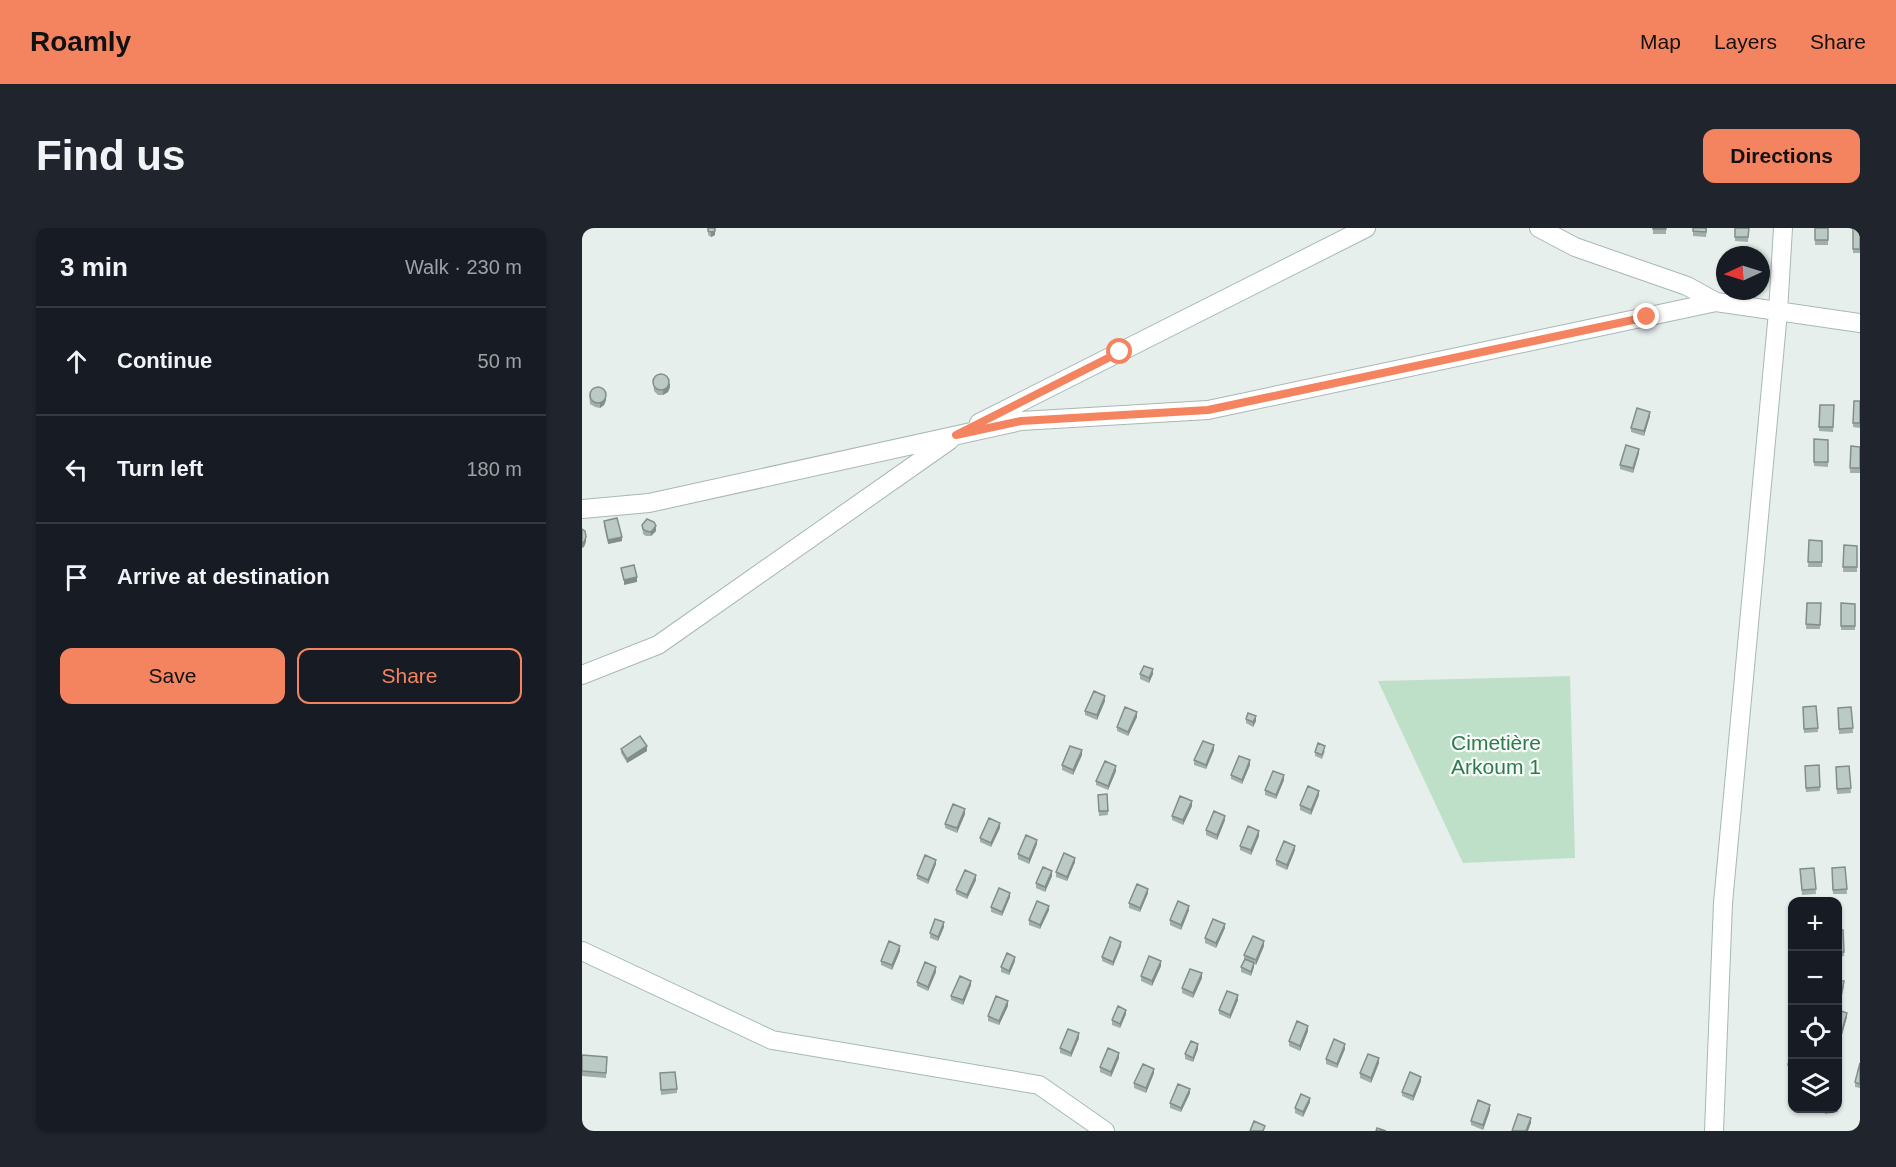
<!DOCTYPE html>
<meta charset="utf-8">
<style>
body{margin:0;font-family:Arial,sans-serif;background:#20242c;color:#f1f3f6}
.controls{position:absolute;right:18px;bottom:18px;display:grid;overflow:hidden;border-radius:12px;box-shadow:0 2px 4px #0004}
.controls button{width:54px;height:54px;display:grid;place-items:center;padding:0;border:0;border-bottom:2px solid #363941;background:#171b24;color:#f1f3f6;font:30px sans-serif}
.compass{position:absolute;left:1134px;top:18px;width:54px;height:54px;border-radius:50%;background:#171b24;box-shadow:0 2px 4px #0004;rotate:266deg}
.stop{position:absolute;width:18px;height:18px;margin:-14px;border:4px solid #f4845f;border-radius:50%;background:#fff}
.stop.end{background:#f4845f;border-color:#fff;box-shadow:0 2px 6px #0008}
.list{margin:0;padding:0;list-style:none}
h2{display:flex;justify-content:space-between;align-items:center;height:78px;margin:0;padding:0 24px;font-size:26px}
h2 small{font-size:20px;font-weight:400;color:#9ea1a6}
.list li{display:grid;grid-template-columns:39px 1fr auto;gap:18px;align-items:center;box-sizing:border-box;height:108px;padding:0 24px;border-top:2px solid #363941}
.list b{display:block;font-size:22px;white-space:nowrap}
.list em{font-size:20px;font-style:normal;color:#9ea1a6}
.actions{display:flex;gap:12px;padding:18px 24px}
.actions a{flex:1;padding:14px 0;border:2px solid #f4845f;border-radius:12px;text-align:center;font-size:21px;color:#f4845f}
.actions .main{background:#f4845f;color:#111}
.icon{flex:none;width:33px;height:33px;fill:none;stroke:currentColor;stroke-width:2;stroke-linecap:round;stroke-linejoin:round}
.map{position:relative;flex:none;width:1278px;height:903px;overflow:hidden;border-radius:12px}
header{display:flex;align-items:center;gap:36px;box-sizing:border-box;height:84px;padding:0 30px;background:#f4845f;color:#111}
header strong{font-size:28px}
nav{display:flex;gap:33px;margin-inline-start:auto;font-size:21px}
.intro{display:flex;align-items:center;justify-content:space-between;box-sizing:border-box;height:144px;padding:0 36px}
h1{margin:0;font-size:42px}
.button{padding:15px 27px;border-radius:12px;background:#f4845f;color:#111;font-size:21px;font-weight:700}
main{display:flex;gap:36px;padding:0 36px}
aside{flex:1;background:#171b24;border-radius:12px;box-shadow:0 2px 4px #0004}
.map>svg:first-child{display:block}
.green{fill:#bfe0c8}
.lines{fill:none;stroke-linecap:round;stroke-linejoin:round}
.minor-casing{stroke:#a8b8b2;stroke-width:20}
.secondary-casing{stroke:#a4bbb3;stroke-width:20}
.minor{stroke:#fff;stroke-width:18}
.secondary{stroke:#fff;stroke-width:18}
.wall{fill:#a1aea9}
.shaded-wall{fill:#838d89}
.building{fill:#bbcac4;stroke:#838d89;stroke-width:1.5}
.route{stroke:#f4845f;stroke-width:8}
.labels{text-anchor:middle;stroke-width:4.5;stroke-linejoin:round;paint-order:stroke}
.park-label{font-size:21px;fill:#2d7a4b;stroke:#f7fbf9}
</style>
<header>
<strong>Roamly</strong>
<nav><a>Map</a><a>Layers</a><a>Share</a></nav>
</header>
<div class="intro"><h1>Find us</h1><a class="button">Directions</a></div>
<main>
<aside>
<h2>3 min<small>Walk · 230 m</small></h2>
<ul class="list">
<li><svg class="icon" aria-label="ahead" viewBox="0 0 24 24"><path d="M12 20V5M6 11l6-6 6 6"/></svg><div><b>Continue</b></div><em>50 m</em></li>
<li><svg class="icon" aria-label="left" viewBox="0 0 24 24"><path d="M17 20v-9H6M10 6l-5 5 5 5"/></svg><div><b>Turn left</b></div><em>180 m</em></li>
<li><svg class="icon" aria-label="arrive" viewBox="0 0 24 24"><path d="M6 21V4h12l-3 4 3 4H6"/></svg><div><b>Arrive at destination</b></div></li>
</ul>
<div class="actions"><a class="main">Save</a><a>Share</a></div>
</aside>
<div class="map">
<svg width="1278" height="903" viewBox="0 0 1278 903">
<rect width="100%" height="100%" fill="#e6efeb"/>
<path class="green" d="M988 448 993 630 881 635 796 453Z"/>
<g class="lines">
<g class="minor-casing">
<path id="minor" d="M957 0 993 19 1105 58 1134 74
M397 195 784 0
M0 281 67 275 439 193 626 182 1134 74 1278 95
M0 447 76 417 368 212
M1132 903 1141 675 1196 84 1201 0"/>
</g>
<g class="secondary-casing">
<path id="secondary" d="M0 723 190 812 457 857 523 903"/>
</g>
<use href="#minor" class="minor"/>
<use href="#secondary" class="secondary"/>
</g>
<path class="wall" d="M126 0 133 7 129 9 126 7Z
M1071 0H1084V6H1071Z
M1111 0H1125L1124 9 1111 8Z
M1153 0H1167L1166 14 1153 13Z
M1233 0H1246V17H1233Z
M1271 0H1278V25H1271Z
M71 153 88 159 86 164 81 167H76L72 163Z
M7 166 24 172 22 177 18 180 13 179 8 176Z
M1272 173H1278V200L1271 199Z
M1238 177H1252L1251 204 1237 203Z
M1068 188 1062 208 1049 204V200Z
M1232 211 1246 212V239L1232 238Z
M1269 218 1278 219V245H1268Z
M1057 225 1051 245 1038 241V237Z
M22 293 40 313 26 316 22 298Z
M60 297 74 303 69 308H64L61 306Z
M1227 312 1240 313V339H1226Z
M1262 317 1275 318V344H1261Z
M1225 375H1239L1238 401H1224Z
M1259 375 1273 376V402H1259Z
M558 446H571L567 455 558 451Z
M523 473 515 492 503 487V483Z
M1234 478 1236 504 1222 505 1221 479Z
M1269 479 1271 505 1257 506 1256 480Z
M555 489 546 508 535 503V499Z
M664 491 674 493 671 499 664 495Z
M39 521 65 523 45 535 39 525Z
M632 522 624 541 612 537V532Z
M743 523 740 531 733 528V524Z
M500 527 491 547 480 542V537Z
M668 537 660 556 649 551V547Z
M1237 537 1238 563 1224 564 1223 538Z
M1267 538 1269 565 1255 566 1254 539Z
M534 543 526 562 514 557V553Z
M702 552 694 571 683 567V562Z
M525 566 526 587 517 588 516 567Z
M737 567 729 587 718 582V577Z
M610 578 601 597 590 592V588Z
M383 586 375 605 363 600V596Z
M643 592 635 612 624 607V602Z
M418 600 409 619 398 614V610Z
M677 608 669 627 658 622V618Z
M455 616 447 636 436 631V626Z
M713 622 705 642 694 637V632Z
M493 634 485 653 474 649V644Z
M354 636 346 656 335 651V647Z
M1263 639 1265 666H1251L1250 640Z
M1232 640 1234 666 1220 667 1218 641Z
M470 648 463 664 454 660V655Z
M394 652 385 671 374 666V662Z
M566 665 558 684 547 680V675Z
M428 669 420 688 409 684V679Z
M467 682 458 701 447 697V692Z
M607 682 599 702 588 697V692Z
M362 699 356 713 348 710V705Z
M643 700 634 720 623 715V710Z
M1256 702H1261L1262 728 1256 729Z
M539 718 531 738 520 733V729Z
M682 718 674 737 672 736V739L669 748 659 744V739L662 732V727Z
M318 723 310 742 299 737V733Z
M433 733 427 747 419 744V739Z
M579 738 570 758 559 753V748Z
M354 744 346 763 335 758V754Z
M620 750 611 770 600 765V760Z
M1256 752 1262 758 1259 772 1256 771Z
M389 757 381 777 369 772V768Z
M656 772 648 791 637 786V782Z
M426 778 417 797 406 793V788Z
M1256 782 1265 789 1259 810 1256 809Z
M544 786 538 800 530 797V792Z
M726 803 718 823 707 818V813Z
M497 810 489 829 478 825V820Z
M1210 819V842L1206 841V837Z
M616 821 611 834 603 831V826Z
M763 821 755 840 744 836V831Z
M0 827 25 829 24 850 0 848Z
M537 830 529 849 518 844V839Z
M797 835 789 855 778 850V845Z
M1278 835V860L1273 859V854Z
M572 845 564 865 552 860V855Z
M78 850 95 861V865L79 867Z
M839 853 831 873 820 868V864Z
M608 865 599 884 588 880V875Z
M728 874 721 889 713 885V880Z
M1256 876V884L1243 886 1242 880H1256Z
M908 882 901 902 889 897V893Z"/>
<path class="shaded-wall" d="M133 3V7L129 9V4Z
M88 155V159L86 164 81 167V163Z
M24 167V172L22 177 18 180V175Z
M1068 184V188L1062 208V203Z
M1057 221V225L1051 245V240Z
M74 298V303L69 308V304Z
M4 309V314L2 319 0 320V315Z
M40 309V313L26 316V312Z
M55 349V354L42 357V352Z
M571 441V446L567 455V450Z
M523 468V473L515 492V487Z
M555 484V489L546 508V504Z
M674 488V493L671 499V494Z
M632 517V522L624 541V537Z
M65 518V523L45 535V531Z
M500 522V527L491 547V542Z
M668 532V537L660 556V552Z
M534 538V543L526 562V558Z
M702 547V552L694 571V567Z
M737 563V567L729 587V582Z
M610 573V578L601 597V592Z
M383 581V586L375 605V600Z
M643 588V592L635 612V607Z
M418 595V600L409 619V615Z
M677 603V608L669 627V622Z
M455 612V616L447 636V631Z
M713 618V622L705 642V637Z
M493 630V634L485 653V649Z
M354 632V636L346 656V652Z
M470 643V648L463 664V659Z
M394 647V652L385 671V667Z
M566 661V665L558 684V680Z
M428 665V669L420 688V684Z
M467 678V682L458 701V697Z
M607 678V682L599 702V697Z
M362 694V699L356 713V709Z
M643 696V700L634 720V715Z
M682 713V718L674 737V732Z
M539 714V718L531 738V734Z
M318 718V723L310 742V737Z
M433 729V733L427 747V743Z
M579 733V738L570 758V753Z
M672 735V739L669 748V744Z
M354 739V744L346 763V759Z
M620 745V750L611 770V765Z
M389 753V757L381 777V772Z
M656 767V772L648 791V787Z
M426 773V778L417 797V793Z
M544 782V786L538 800V796Z
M1265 785V789L1259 810V806Z
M726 798V803L718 823V818Z
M497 805V810L489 829V825Z
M616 816V821L611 834V830Z
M763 816V821L755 840V836Z
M537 825V830L529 849V844Z
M797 830V835L789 855V850Z
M572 841V845L564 865V860Z
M839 849V853L831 873V868Z
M608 861V865L599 884V880Z
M728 870V874L721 889V884Z
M908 877V882L901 902V897Z
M949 890V895L946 903H944Z"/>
<path class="building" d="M126 0H133V3L129 4 126 3Z
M1071 0H1084V1H1071Z
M1111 0H1124V4L1111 3Z
M1153 0H1167L1166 9H1153Z
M1233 0H1246V12H1233Z
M1271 0H1278V21H1271Z
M71 154a8 8 0 1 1 16 0a8 8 0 1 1-16 0Z
M8 167a8 8 0 1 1 16 0a8 8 0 1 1-16 0Z
M1272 173H1278V195H1271Z
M1238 177H1252L1251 199H1237Z
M1055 180 1068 184 1062 203 1049 200Z
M1232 211 1246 212V234H1232Z
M1044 217 1057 221 1051 240 1038 237Z
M1269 218 1278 219V240H1268Z
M35 290 40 309 26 312 22 293Z
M65 291 72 294 74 298 69 304 64 303 61 301 60 297Z
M0 301 3 303 4 309 2 314 0 315Z
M1227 312 1240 313V334H1226Z
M1262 317 1275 318V339H1261Z
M52 337 55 349 42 352 39 340Z
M1225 375H1239L1238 397 1224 396Z
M1259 375 1273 376V398H1259Z
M562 438 571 441 567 450 558 446Z
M512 463 523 468 515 487 503 483Z
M1234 478 1236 500 1222 501 1221 479Z
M543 479 555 484 546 504 535 499Z
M1269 479 1271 500 1257 501 1256 480Z
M666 485 674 488 671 494 664 491Z
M58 508 65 518 45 531 39 521Z
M621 513 632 517 624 537 612 532Z
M736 515 743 518 740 527 733 524Z
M488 518 500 522 491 542 480 537Z
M657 528 668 532 660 552 649 547Z
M523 533 534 538 526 558 514 553Z
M1237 537 1238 559 1224 560 1223 538Z
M1267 538 1269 560 1255 561 1254 539Z
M691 543 702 547 694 567 683 562Z
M726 558 737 563 729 582 718 577Z
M525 566 526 583H517L516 567Z
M598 568 610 573 601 592 590 588Z
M371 576 383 581 375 600 363 596Z
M632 583 643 588 635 607 624 602Z
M407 590 418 595 409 615 398 610Z
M666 598 677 603 669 622 658 618Z
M444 607 455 612 447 631 436 626Z
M702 613 713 618 705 637 694 632Z
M482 625 493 630 485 649 474 644Z
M343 627 354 632 346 652 335 647Z
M461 639 470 643 463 659 454 655Z
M1263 639 1265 661 1251 662 1250 640Z
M1232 640 1234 661 1220 662 1218 641Z
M383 642 394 647 385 667 374 662Z
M555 656 566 661 558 680 547 675Z
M417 660 428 665 420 684 409 679Z
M455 673 467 678 458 697 447 692Z
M596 673 607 678 599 697 588 692Z
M353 691 362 694 356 709 348 705Z
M631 691 643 696 634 715 623 710Z
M1256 702H1261L1262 724H1256Z
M671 708 682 713 674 732 662 727Z
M528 709 539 714 531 734 520 729Z
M307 713 318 718 310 737 299 733Z
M425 725 433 729 427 743 419 739Z
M567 728 579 733 570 753 559 748Z
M663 731 672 735 669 744 659 739Z
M343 734 354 739 346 759 335 754Z
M608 741 620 745 611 765 600 760Z
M378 748 389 753 381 772 369 768Z
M1256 752 1262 753 1259 768 1256 767Z
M645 763 656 767 648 787 637 782Z
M414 768 426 773 417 793 406 788Z
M536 778 544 782 538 796 530 792Z
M1256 782 1265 785 1259 806 1256 805Z
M715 793 726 798 718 818 707 813Z
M486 801 497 805 489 825 478 820Z
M752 811 763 816 755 836 744 831Z
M609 813 616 816 611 830 603 826Z
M1210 819V838L1206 837Z
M526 820 537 825 529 844 518 839Z
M786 826 797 830 789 850 778 845Z
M0 827 25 829 24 845 0 843Z
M1278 835V856L1273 854Z
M561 836 572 841 564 860 552 855Z
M93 844 95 861 79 862 78 845Z
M828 844 839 849 831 868 820 864Z
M596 856 608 861 599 880 588 875Z
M719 866 728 870 721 884 713 880Z
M896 872 908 877 901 897 889 893Z
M936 886 949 890 944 903H930Z
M672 893 683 898 681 903H668Z
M795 900 804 903H794Z"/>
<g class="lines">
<path class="route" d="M538 124 374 207 439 193 626 182 1065 89"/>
</g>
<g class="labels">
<g class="park-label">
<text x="914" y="522">Cimetière<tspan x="914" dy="24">Arkoum 1</tspan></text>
</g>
</g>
</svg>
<div class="controls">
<button>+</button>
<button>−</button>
<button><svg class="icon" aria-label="locate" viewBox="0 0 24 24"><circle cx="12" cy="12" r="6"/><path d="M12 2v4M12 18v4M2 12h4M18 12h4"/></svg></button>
<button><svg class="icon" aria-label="layers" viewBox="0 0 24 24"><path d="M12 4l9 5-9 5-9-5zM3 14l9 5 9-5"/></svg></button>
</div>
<svg class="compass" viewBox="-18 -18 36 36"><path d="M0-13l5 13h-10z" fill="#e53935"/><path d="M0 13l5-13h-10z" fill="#9ea1a6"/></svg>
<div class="stop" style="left:538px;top:124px"></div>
<div class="stop end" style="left:1065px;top:89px"></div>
</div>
</main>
